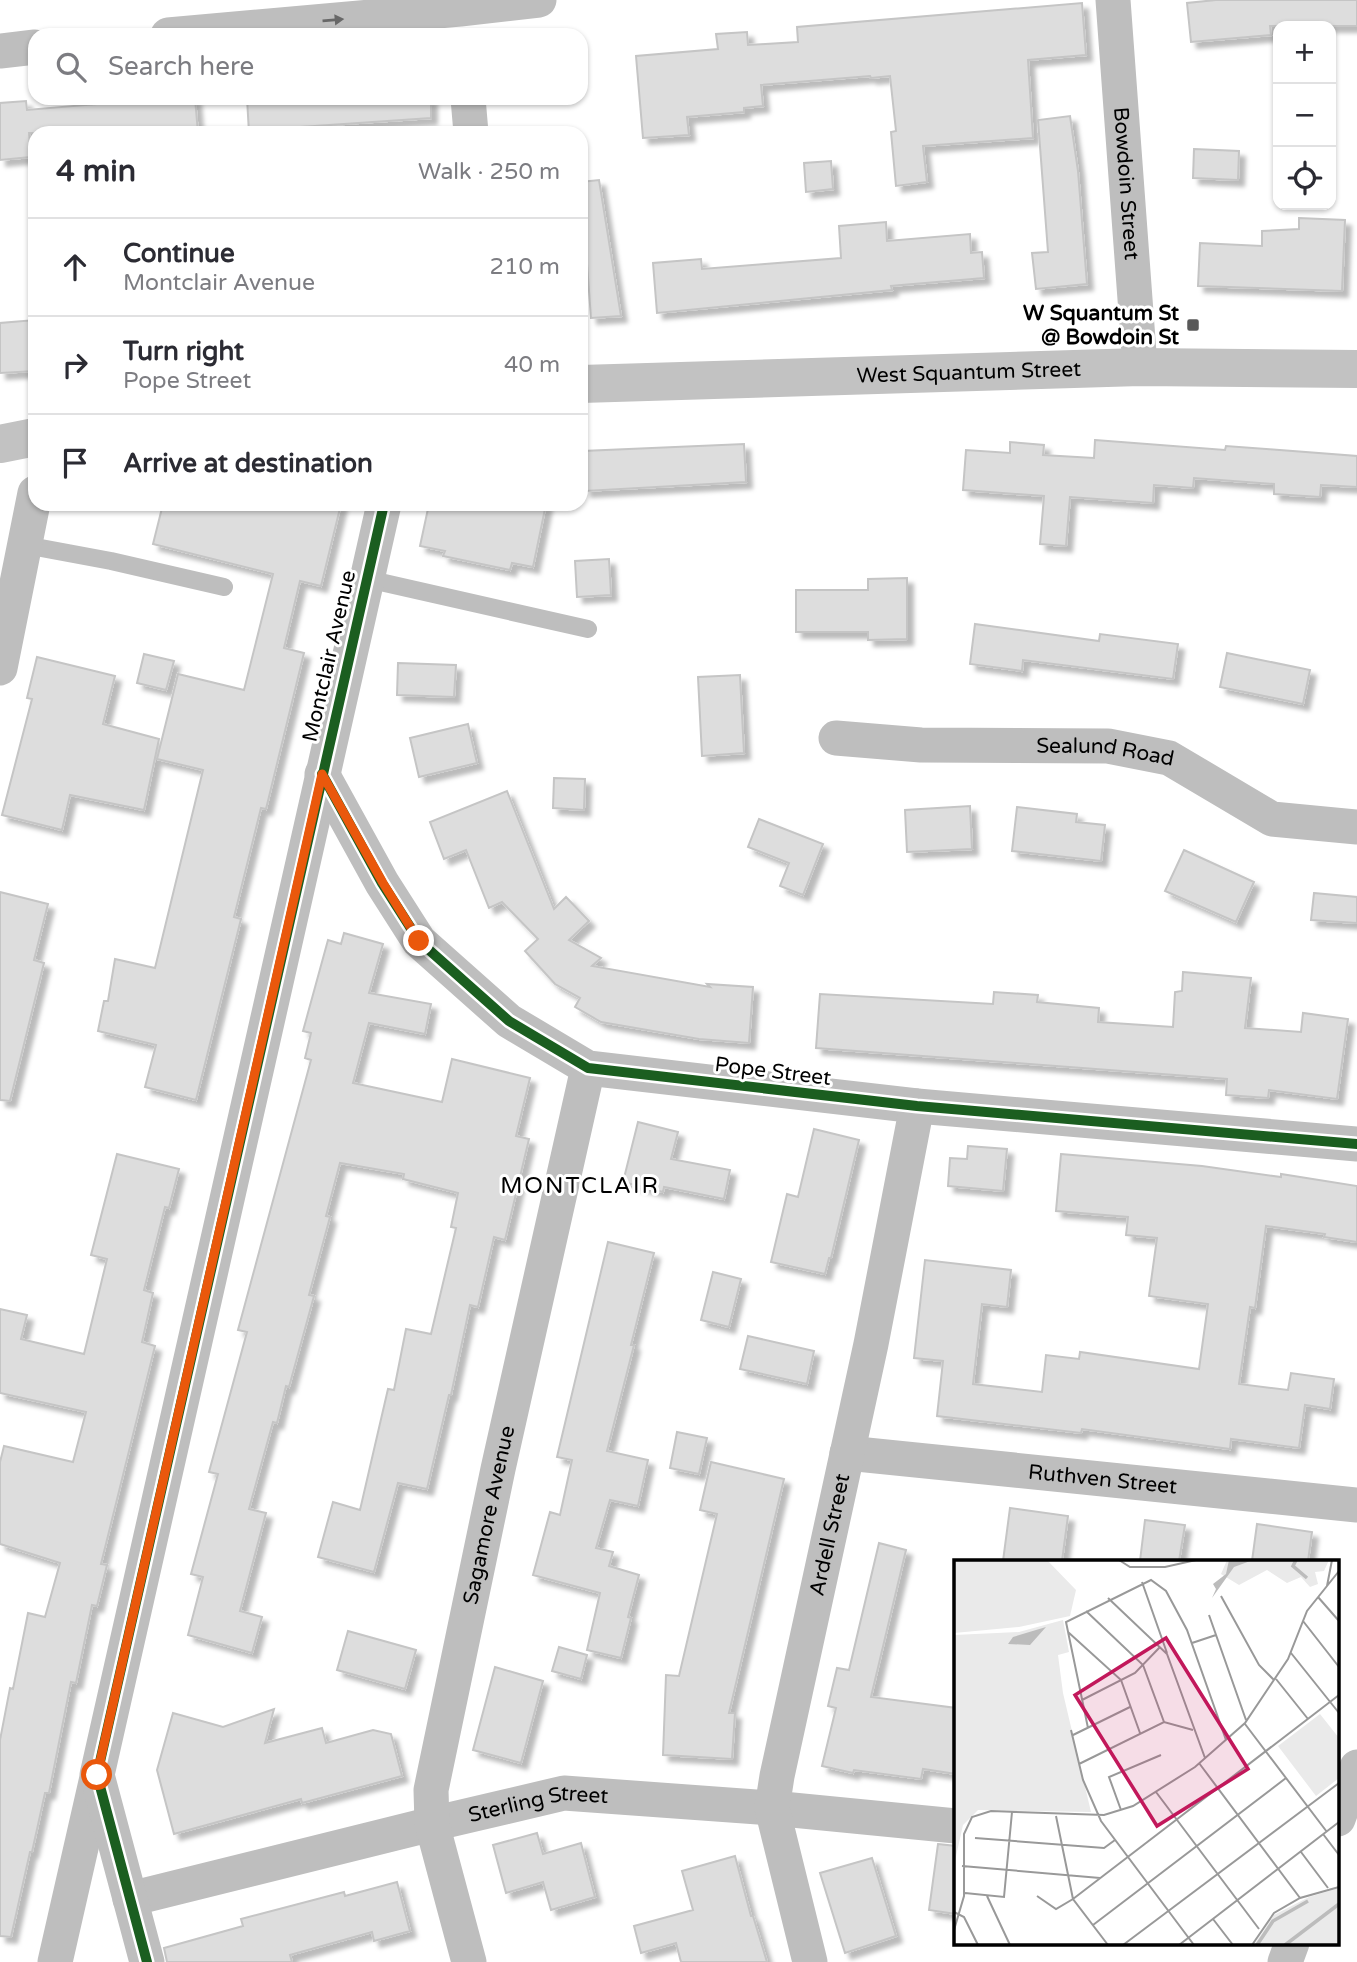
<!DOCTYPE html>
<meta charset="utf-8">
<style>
body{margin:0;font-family:"Varela Round",sans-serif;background:#f7f7f7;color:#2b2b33}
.controls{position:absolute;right:21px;top:21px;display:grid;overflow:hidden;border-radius:14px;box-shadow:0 2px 5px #0004}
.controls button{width:63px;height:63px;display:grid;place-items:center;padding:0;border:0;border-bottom:2px solid #e1e1e2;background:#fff;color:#2b2b33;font:35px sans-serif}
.stop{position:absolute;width:21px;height:21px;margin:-16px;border:5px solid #ea580c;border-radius:50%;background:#fff}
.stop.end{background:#ea580c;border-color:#fff;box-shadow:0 2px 7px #0008}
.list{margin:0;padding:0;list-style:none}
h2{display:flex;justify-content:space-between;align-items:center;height:91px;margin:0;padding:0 28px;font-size:30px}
h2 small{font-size:23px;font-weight:400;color:#7c7c81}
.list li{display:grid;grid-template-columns:46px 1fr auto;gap:21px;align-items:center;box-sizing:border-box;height:98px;padding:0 28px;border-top:2px solid #e1e1e2}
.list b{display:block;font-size:26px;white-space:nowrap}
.list p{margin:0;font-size:23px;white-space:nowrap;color:#7c7c81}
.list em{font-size:23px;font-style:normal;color:#7c7c81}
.icon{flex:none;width:38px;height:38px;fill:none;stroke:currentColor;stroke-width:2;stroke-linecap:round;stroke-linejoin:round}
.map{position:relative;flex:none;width:1357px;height:1962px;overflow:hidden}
.search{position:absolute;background:#fff;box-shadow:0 2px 5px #0004;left:28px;top:28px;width:560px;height:77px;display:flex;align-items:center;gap:18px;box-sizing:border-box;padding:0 24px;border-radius:21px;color:#7c7c81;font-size:26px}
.panel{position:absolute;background:#fff;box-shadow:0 2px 5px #0004;left:28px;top:126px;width:560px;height:385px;border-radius:21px}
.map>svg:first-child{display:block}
.building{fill:#ddd;stroke:#c5c5c5;stroke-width:2;filter:url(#shadow)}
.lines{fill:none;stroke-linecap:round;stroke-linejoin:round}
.lane{stroke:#bebebe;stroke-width:18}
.street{stroke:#bebebe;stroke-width:35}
.secondary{stroke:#c2c2c2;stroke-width:38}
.cycleway-casing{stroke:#fff;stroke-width:15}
.cycleway{stroke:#1b5e20;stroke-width:10}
.oneway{fill:#686868}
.route{stroke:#ea580c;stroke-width:9}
.poi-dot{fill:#595959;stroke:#fff;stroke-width:2.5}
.labels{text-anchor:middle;stroke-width:6;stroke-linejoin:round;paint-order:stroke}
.street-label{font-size:21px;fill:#000;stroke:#fff}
.poi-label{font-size:21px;font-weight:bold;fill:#000;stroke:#fff;text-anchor:end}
.neighbourhood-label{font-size:23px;letter-spacing:2px;fill:#000;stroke:#fff}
.inset-river{fill:none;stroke:#bcbcbc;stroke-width:3.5}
.inset-road{fill:none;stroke:#999;stroke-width:2}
.view{fill:#c2185b;fill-opacity:0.15;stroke:#c2185b;stroke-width:3.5}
.inset-edge{fill:none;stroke:#000;stroke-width:3.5}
</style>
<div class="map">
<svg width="1357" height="1962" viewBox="0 0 1357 1962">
<defs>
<filter id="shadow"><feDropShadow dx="6" dy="6" stdDeviation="2" flood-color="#0004"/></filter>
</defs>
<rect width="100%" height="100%" fill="#fff"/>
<path class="building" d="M1216 0H1357V26H1270L1271 35 1191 42 1187 3Z
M1082 3 1086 55 1028 60 1033 138 923 146 927 182 896 186 891 132 896 131 890 76 871 78 870 76 761 85 763 106 744 108V112L687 117 689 135 643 138 636 56 718 49 716 34 747 32 748 45 798 42 797 27Z
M168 98H195L198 133H29L31 157 0 160V103L26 101 27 110Z
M247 98H431V118L301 127V133H249Z
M1070 116 1078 171 1087 284 1036 289 1032 253 1048 252 1038 120Z
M1194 149 1239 151 1238 180 1193 178Z
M831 161 833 189 806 192 804 163Z
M599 180 621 316 591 318 581 182Z
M1299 218 1345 220 1342 291 1198 286 1200 243 1262 246V231L1299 229Z
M886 222 887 241 970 234 971 253 982 252 984 278 891 286 892 290 657 313 653 263 701 259 702 269 841 258 839 226Z
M35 320V371L0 373V323Z
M1095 440 1225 450 1226 446 1357 456V487L1321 485 1320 497 1274 494V484L1194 478 1193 488 1154 485 1153 503 1070 497 1066 546 1040 544 1044 496 963 490 966 450 1010 453V442L1044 445 1043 455 1094 458Z
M744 444 746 482 585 491 583 451Z
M163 504H341L321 586 300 581 284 648 304 653 266 809 261 808 234 917 241 919 196 1100 145 1087 156 1045 98 1031 104 1001H108L115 959 155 968 203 770 157 759 178 674 244 690 273 574 153 544Z
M429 504H546L533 567 512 563 510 570 443 556 445 551 420 546Z
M609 559 611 595 577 597 575 561Z
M907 578V639L868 640V632H796V590H868V579Z
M975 624 1099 641 1100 634 1178 644 1173 679 1023 660 1022 671 970 664Z
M1227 653 1310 670 1303 704 1220 687Z
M144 654 174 661 166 690 137 683Z
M37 657 115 676 103 724 159 739 144 810 70 795 62 830 2 815 32 699 27 698Z
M398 663 456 665 454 697 397 695Z
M740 675 744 753 702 756 698 677Z
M468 724 477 763 419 777 410 738Z
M554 778 585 779 584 810 553 808Z
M507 791 554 909 566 897 589 921 569 940 601 958 592 966 710 987 707 984 753 987 749 1043 699 1039 601 1022 575 1007 580 998 555 984 525 951 538 939 502 902 489 908 466 850 444 859 430 822Z
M970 806 972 849 907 852 905 810Z
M1017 807 1077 814 1076 822 1105 825 1101 861 1012 851Z
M759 819 823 844 803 895 780 886 789 863 748 847Z
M1184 850 1254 882 1236 922 1165 891Z
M0 892 48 904 34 960 44 963 10 1101 0 1100Z
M1314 893 1357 897V923L1311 920Z
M344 933 383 944 369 993 431 1004 425 1034 369 1023 353 1083 442 1102 452 1059 530 1078 516 1136 529 1139 505 1240 494 1237 478 1307 470 1305 451 1395H449L427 1489 398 1483 374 1572 318 1557 333 1502 360 1510 388 1389 394 1390 406 1329 431 1334 456 1228 451 1227 458 1193 403 1179 404 1174 340 1163 326 1216 330 1217 309 1295 314 1296 289 1387 286 1386 277 1423 273 1422 249 1509 266 1513 240 1611 262 1617 252 1653 188 1635 203 1577 191 1574 218 1474 209 1472 247 1332 238 1330 311 1060 305 1058 311 1033 303 1031 328 940 341 944Z
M1183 972 1251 978 1245 1028 1301 1032 1303 1013 1348 1019 1337 1099 1269 1090 1268 1098 1226 1095 1227 1079 816 1048 820 994 993 1004 994 992 1038 995 1037 1002 1099 1008 1098 1022 1173 1027 1175 992 1182 991Z
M638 1122 678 1132 671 1159 730 1170 724 1199 664 1187 663 1192 623 1182Z
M814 1129 859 1140 831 1258H829L825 1274 771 1262 787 1194 798 1197Z
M968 1146 1007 1149 1003 1191 948 1186 950 1158 967 1159Z
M117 1154 179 1169 169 1208 165 1207 144 1290 153 1293 142 1342 155 1346 101 1564 107 1565 97 1606 92 1605 76 1683 71 1682 49 1793H45L32 1852H30L11 1937 0 1936V1740L10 1688 13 1689 28 1613 45 1617 60 1563 0 1544V1462L4 1446 73 1462 86 1412 0 1393V1309L27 1315 21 1339 84 1354 107 1259 91 1255Z
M1061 1154 1202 1166 1281 1177V1174L1357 1186V1242L1324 1237 1325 1234 1266 1226 1255 1308 1250 1307 1239 1384 1288 1390 1291 1373 1334 1379 1330 1409 1305 1405 1299 1448 1231 1439 1230 1449 1082 1429 1081 1433 937 1416 943 1361 914 1358 925 1260 1011 1270 1007 1307 982 1304 973 1384 1042 1392 1046 1355 1079 1359 1080 1352 1199 1369 1208 1304 1149 1296 1157 1238 1126 1235 1128 1217 1056 1211Z
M608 1242 654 1253 631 1345H634L607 1451 648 1460 638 1506 610 1500 596 1548 613 1552 609 1566 639 1575 628 1617 631 1618 621 1658 587 1650 600 1593 533 1575 550 1512 560 1515 572 1460 557 1457Z
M713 1272 741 1279 729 1327 701 1320Z
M748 1336 814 1351 807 1384 740 1369Z
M677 1432 707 1438 699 1474 670 1468Z
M711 1462 784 1479 729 1713H735L732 1759 663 1755 666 1675 679 1676 717 1514 700 1510Z
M1010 1508 1068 1516 1062 1561H1003Z
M1145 1520 1185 1525 1179 1561H1140Z
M1257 1524 1312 1532 1308 1561H1252Z
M879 1543 906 1550 871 1697 956 1708V1774L923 1769 921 1779 854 1770 853 1773 822 1766 836 1708 828 1706 837 1668 849 1670Z
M348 1631 416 1650 405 1689 337 1670Z
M559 1647 587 1655 581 1679 552 1671Z
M495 1667 543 1681 521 1763 473 1750Z
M274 1709 265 1743 322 1728 326 1743 373 1730 391 1734 402 1776 302 1803 301 1799 174 1834 157 1770 173 1713 223 1727Z
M537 1833 543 1854 581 1843 595 1897 551 1910 543 1882 506 1893 493 1845Z
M938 1844 956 1846V1914L929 1910Z
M735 1856 751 1916H753L767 1962H681L676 1943 641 1953 634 1926 693 1910 682 1871Z
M872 1858 896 1936 845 1953 820 1873Z
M397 1882 410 1931 374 1941 372 1932 290 1955 292 1962H167L164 1948 243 1926 241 1919 344 1892 345 1896Z"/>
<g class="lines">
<path class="lane" d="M25 545 111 561 224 587
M367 579 588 629"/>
<g class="street">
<path id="s1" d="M1113 0 1140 367"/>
<path d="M168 35 460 9 539 0"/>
<path d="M0 51 35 47"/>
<path d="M468 98 471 133"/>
<path d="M0 668 35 493"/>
<path id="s2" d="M836 738 921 745 1108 746 1169 758 1272 819 1357 827"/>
<path d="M322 774 382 883 419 941 509 1021 588 1068 917 1106 1357 1144"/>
<path id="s3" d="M847 1453 1357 1505"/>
<path d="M1338 1819 1357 1767"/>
<path id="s4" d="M130 1899 432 1824 564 1793 772 1808 956 1826"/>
<path d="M55 1962 96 1782"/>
<path d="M147 1962 97 1775 384 504"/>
<path id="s5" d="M469 1962 432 1824 431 1790 498 1469 588 1068"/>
<path id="s6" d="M810 1962 772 1808 777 1776 871 1344 917 1106"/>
<path d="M1285 1962 1292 1943"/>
</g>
<g class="secondary">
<path id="s7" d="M581 384 1140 367 1357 369"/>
<path d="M0 444 35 437"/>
</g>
<g class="cycleway-casing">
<path id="cycleway" d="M322 774 382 883 419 941 509 1021 588 1068 917 1106 1357 1144
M147 1962 97 1775 384 504"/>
</g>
<use href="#cycleway" class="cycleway"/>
</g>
<defs><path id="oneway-solid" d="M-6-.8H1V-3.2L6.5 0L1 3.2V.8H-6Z" transform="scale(1.75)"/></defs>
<use class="oneway" href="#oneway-solid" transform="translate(333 20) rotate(-5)"/>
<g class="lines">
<path class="route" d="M97 1775 322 774 383 883 419 941"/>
</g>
<rect class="poi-dot" x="1186" y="318" width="14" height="14" rx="3.5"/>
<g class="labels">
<g class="street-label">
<text dy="7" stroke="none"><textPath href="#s1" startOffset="184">Bowdoin Street</textPath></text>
<text dy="7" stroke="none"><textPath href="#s7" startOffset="388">West Squantum Street</textPath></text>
<text transform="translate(329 656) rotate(-77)" y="7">Montclair Avenue</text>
<text dy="7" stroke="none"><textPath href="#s2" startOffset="270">Sealund Road</textPath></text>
<text transform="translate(773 1071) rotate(7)" y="7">Pope Street</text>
<text dy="7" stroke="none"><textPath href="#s3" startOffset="257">Ruthven Street</textPath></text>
<text dy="7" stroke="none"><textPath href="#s5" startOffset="458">Sagamore Avenue</textPath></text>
<text dy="7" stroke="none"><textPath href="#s6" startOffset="438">Ardell Street</textPath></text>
<text dy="7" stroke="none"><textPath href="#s4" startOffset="420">Sterling Street</textPath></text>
</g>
<g class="poi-label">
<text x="1179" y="320">W Squantum St<tspan x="1179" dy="24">@ Bowdoin St</tspan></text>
</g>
<g class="neighbourhood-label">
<text x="580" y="1193">MONTCLAIR</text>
</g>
</g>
<g transform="translate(954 1560)">
<rect width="385" height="385" fill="#fff"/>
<path d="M0 0H93L122 30 116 56 65 67 0 73ZM273 0H375L370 11 361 12 364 24 356 27 347 17 333 23 313 10 285 25 267 14ZM109 60 115 92 104 95 109 133 137 252 24 250 9 265 0 305V75L65 72ZM366 154 385 178V218L362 236 324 186ZM385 328V385H300L320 355 355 337Z" fill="#eaeaea"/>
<path d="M275 0H299L280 7 258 38 262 29 259 24 272 14ZM92 67 76 85 54 84 59 77Z" fill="#bcbcbc"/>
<path class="inset-river" d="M342 0 339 6 353 18M303 385 319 361 354 341M331 385 385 344"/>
<path class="inset-road" d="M165 0 176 7H211L242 0M188 22 213 93M373 26 378 0M267 36 305 105 320 120M364 37 385 61M154 38 213 94 251 198M132 51 189 105 210 162M255 55 292 160M349 61 385 107M114 72 167 120 186 173M238 83 262 75M337 93 385 153M322 119 354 159M128 140 181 113 206 87M291 164 373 272M134 168 112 62 197 20 212 31 233 70 272 180M117 170 129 220 147 261 240 385M119 175 176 147M245 203 346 338M125 204 210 162 239 170M202 232 305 369M167 250 155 217 207 195M102 256 119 339 154 385M369 274 385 295M21 278 150 288 161 280M347 292 374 328M8 306 146 318M11 333 50 337 58 252M33 336 56 385M83 336 102 349 119 339 385 135M0 352 10 357 24 385M259 359 279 385M139 365 332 218M0 370 10 336V274L18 257 37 251 150 255 179 246 241 207 291 163 334 99 353 51 385 11M169 385 385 223M225 385 385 262M298 385 320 353 346 338 385 327"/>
<path class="view" d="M212 78 294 209 203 266 121 135Z"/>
<rect width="385" height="385" class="inset-edge"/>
</g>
</svg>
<div class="controls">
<button>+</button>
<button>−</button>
<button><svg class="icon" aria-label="locate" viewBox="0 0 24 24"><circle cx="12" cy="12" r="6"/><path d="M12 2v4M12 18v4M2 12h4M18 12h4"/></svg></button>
</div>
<div class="stop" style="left:97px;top:1775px"></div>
<div class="stop end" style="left:419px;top:941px"></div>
<div class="search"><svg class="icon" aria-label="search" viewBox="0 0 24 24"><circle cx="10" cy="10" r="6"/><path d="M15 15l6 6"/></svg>Search here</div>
<section class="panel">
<h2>4 min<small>Walk · 250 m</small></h2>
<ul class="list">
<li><svg class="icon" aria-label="ahead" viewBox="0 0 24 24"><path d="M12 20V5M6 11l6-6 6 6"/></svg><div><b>Continue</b><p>Montclair Avenue</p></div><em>210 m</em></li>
<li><svg class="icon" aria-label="right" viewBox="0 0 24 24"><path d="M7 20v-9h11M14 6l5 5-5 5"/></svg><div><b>Turn right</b><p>Pope Street</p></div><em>40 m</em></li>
<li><svg class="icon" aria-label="arrive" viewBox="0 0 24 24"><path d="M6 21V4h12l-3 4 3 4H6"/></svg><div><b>Arrive at destination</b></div></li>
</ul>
</section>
</div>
